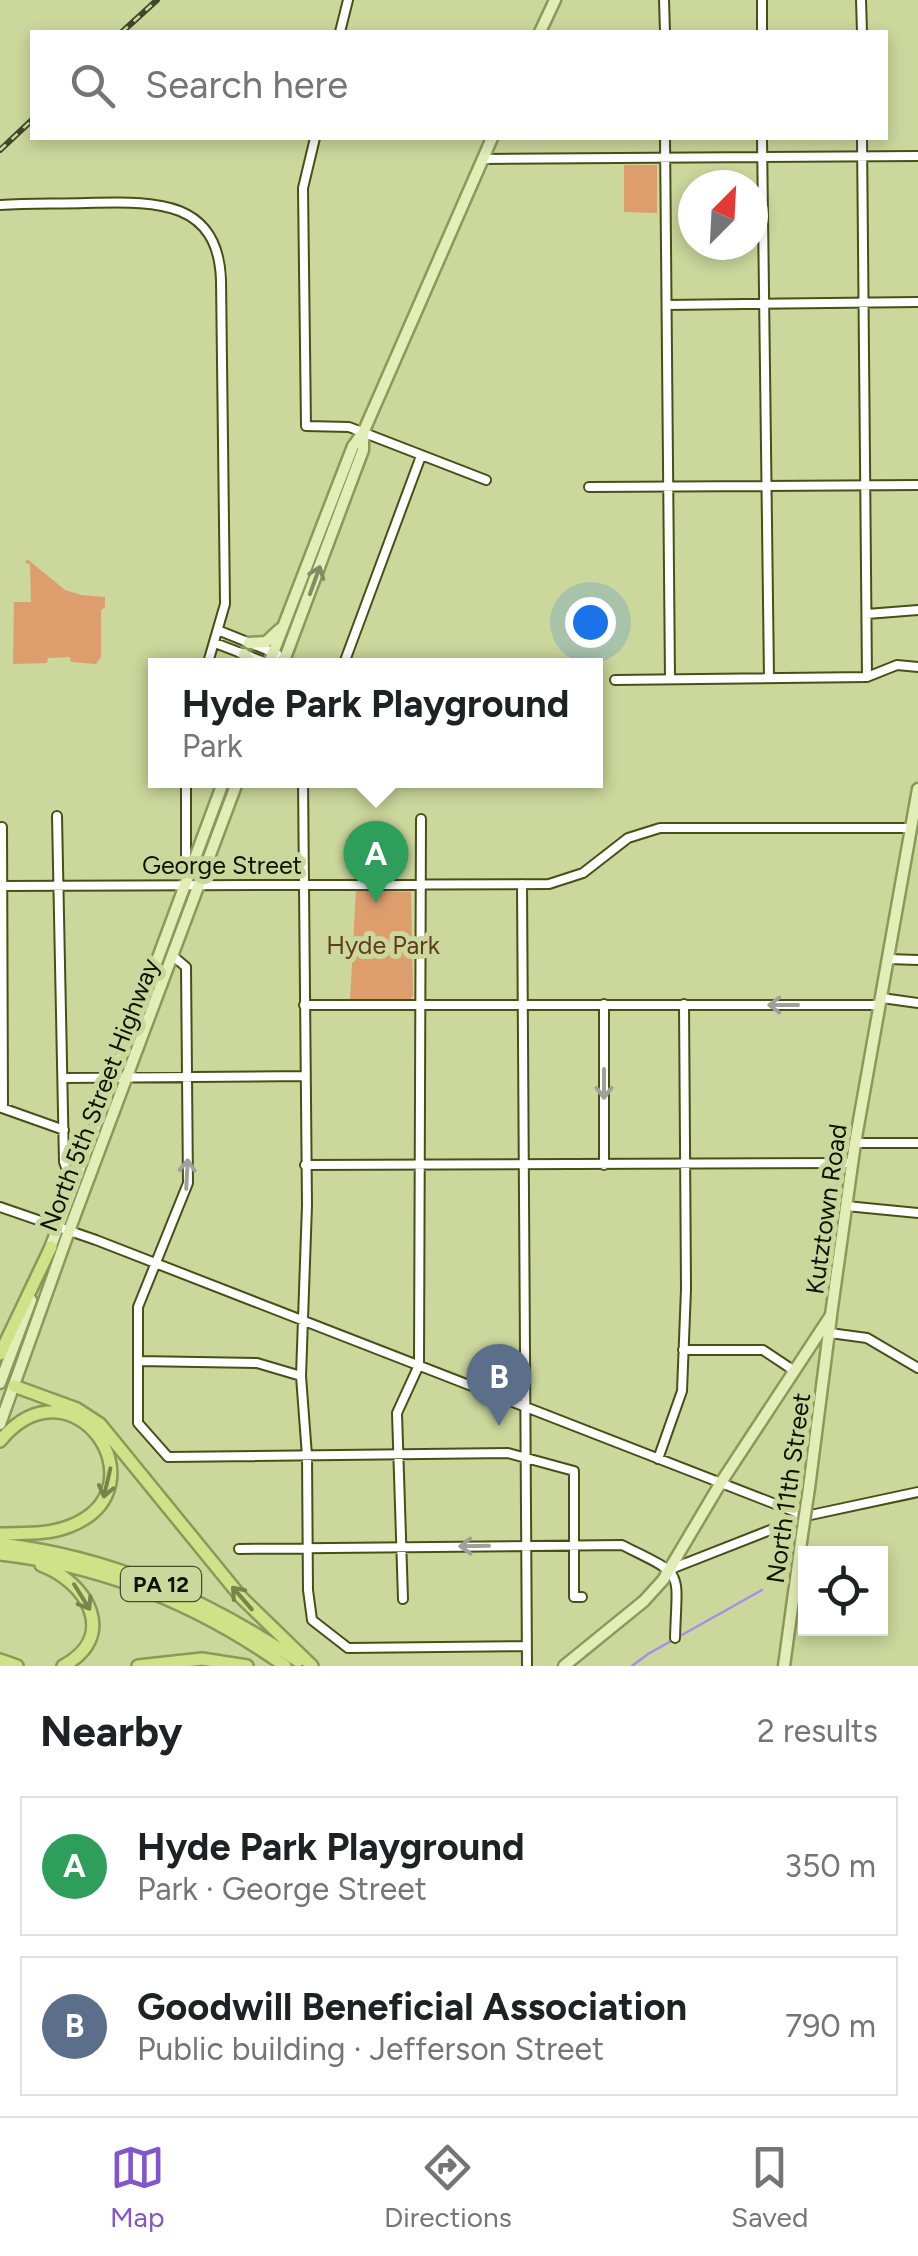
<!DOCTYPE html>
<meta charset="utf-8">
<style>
body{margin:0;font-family:Figtree,sans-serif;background:#f6f6f6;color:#202124}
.controls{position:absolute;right:30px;bottom:30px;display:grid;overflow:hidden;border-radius:0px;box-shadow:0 5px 15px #0003}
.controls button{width:90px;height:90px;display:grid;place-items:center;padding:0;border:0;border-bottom:2px solid #e0e0e0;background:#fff;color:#202124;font:50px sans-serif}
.compass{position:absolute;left:678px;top:170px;width:90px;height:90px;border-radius:50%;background:#fff;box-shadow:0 5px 15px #0003;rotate:24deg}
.you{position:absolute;left:590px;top:622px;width:35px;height:35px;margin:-25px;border:8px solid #fff;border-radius:50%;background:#1a73e8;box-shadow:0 0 0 15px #1a73e833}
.badge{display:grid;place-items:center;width:65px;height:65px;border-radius:50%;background:#8255ce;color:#fff;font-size:32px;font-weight:700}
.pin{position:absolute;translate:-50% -82px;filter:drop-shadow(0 2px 5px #0008)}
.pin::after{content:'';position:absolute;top:52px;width:35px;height:30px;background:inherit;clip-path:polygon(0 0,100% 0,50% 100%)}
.popup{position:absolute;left:148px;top:658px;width:455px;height:130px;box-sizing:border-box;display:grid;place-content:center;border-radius:0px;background:#fff;filter:drop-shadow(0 2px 8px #0005);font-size:32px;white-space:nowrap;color:#757577}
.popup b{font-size:38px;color:#202124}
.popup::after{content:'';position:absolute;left:50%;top:100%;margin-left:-20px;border:20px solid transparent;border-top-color:#fff}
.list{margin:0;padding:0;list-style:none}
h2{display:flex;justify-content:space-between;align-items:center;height:130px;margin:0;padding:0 40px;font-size:42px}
h2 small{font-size:32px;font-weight:400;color:#757577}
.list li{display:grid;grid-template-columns:65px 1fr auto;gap:30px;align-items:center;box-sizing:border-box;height:140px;margin:0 20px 20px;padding:0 20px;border:2px solid #e0e0e0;border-radius:0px}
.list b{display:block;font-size:38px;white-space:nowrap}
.list p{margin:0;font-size:32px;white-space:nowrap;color:#757577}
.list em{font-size:32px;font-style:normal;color:#757577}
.icon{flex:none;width:55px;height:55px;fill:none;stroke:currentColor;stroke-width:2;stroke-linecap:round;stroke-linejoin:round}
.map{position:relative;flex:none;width:918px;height:1666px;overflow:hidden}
.search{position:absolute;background:#fff;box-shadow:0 5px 15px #0003;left:30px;right:30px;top:30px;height:110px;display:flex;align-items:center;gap:25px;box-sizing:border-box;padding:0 35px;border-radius:0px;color:#757577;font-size:38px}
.sheet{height:450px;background:#fff}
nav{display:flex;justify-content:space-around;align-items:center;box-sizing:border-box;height:140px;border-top:2px solid #e0e0e0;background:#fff;font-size:28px;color:#757577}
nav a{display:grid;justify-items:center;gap:5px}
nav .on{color:#8255ce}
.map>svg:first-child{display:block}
.green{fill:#dd9d6d}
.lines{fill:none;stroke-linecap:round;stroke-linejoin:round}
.stream{stroke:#aa8de8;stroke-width:2.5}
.minor-casing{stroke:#485016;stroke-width:12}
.major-casing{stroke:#8d9858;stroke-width:15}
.highway-casing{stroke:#8d9858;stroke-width:16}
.minor{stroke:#fff;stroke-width:8}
.major{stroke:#e3edb8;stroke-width:10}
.highway{stroke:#d1e188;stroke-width:11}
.rail-casing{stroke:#41462a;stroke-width:6}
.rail{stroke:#cbd79b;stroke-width:2.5;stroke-dasharray:8;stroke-linecap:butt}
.major-bridge-casing{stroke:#8d9858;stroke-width:15;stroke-linecap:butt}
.major-bridge{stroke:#e3edb8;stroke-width:10}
.oneway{stroke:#838a65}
.oneway2{stroke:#9fa099}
.oneway3{stroke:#79834b}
.labels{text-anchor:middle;stroke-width:10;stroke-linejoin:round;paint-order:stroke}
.shield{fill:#cbd79b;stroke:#474c2e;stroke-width:2.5}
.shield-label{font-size:22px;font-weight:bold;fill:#0e1100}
.street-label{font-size:25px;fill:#0e1100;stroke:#cbd79b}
.park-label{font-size:25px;fill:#5f3b1f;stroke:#cbd79b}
</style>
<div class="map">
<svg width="918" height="1666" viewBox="0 0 918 1666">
<rect width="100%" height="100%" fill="#cbd79b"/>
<path class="green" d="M624 165H657V213L624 212Z
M27 559 65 590 81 595 105 597V607L101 610V657L96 664 71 662 70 657 48 658 47 663 13 664 14 602H31L30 564 25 563Z
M356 890 411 892 413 995 410 1000H350Z"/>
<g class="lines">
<path class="stream" d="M632 1666 648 1654 762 1590"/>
<g class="minor-casing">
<path id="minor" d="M664 0 665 32
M762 0V32
M861 0 862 32
M340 32 348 0
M315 138 303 188 306 426 349 427 486 480
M665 138 670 679
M762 138 769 678
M862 138 867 677
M482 159 918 156
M0 205C29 203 58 204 86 203 149 202 218 196 221 280L225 604 207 666
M667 305 918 302
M589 487 918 485
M867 614 918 610
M220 631 277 654
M215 643 272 665
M343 666 421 456
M615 680 867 677 897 665 918 667
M303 780 307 1205 301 1376 307 1456 308 1590 312 1620 348 1648 526 1646
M57 816 64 1162 67 1170 77 1177
M2 827 3 1108
M186 878V780
M522 884 527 1666
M0 886 549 884 583 873 628 838 660 828H909
M173 956 186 967 188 1183 138 1307V1423L168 1457 508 1453 574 1471V1597H582
M888 959 918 960
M882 998 918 1003
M304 1005H880
M64 1078 305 1076
M2 1108 64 1130
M855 1143H918
M305 1165 852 1163
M604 1165V1004
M846 1206 918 1213
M0 1207 96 1240 806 1516
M830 1333 867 1338 918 1368
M683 1350H763L793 1370
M138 1361 257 1363 301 1376
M658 1459 682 1391 686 1289 684 1004
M239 1549 622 1545C686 1577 677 1567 675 1638
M671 1569 806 1516 918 1492
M403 1599 397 1413 419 1365 421 819"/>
</g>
<g class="major-casing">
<path id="major" d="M540 32 555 0
M249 643 266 642 280 629
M244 654 254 666
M268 666 353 446 363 433 492 138
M282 666 363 450V433
M49 1251 224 780
M0 1383 31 1300
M0 1424 69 1231 238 780
M809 1488 831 1316
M564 1666 644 1601 663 1580 720 1484 831 1315 855 1143 918 789
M784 1666 801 1542"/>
</g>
<g class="highway-casing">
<path id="highway" d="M0 1354 51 1247
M14 1386 77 1409 100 1424 241 1597 312 1666
M0 1441C72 1353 166 1488 70 1526 48 1535 23 1533 0 1534
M0 1544C111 1557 206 1599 298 1661
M0 1554C105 1566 199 1605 285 1666
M41 1565C87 1582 119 1636 63 1666
M0 1660 17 1666
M138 1666 202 1659 247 1666"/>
</g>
<use href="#minor" class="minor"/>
<use href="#major" class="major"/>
<use href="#highway" class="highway"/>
<g class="rail-casing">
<path id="rail" d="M122 32 157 0
M0 150 32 120"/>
</g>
<use href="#rail" class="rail"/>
<g class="major-bridge-casing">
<path id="major-bridge" d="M801 1542 809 1488"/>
</g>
<use href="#major-bridge" class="major-bridge"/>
</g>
<defs><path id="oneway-shaft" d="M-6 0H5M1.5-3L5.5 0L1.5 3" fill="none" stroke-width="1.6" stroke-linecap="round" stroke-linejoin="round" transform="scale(2.5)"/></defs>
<use class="oneway" href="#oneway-shaft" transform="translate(315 580) rotate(-70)"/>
<g class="oneway2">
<use href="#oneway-shaft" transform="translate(783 1005) rotate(-180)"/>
<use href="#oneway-shaft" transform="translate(604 1084) rotate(90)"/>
<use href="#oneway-shaft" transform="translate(187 1174) rotate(-87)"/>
<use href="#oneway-shaft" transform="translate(474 1546) rotate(179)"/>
</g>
<g class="oneway3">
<use href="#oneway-shaft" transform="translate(107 1483) rotate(103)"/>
<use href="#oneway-shaft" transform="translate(82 1597) rotate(58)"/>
<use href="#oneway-shaft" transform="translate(242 1598) rotate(-131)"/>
</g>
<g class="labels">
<rect class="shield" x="121" y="1567" width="80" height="34" rx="8"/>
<g class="shield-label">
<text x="161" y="1592">PA 12</text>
</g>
<g class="street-label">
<text x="222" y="874">George Street</text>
<text transform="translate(99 1095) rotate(-69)" y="9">North 5th Street Highway</text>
<text transform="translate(826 1209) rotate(-82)" y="9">Kutztown Road</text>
<text transform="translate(788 1488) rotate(-82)" y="9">North 11th Street</text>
</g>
<g class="park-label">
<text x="383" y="954">Hyde Park</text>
</g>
</g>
</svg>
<div class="controls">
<button><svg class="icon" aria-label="locate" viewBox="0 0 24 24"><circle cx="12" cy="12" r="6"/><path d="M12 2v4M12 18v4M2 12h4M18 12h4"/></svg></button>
</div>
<svg class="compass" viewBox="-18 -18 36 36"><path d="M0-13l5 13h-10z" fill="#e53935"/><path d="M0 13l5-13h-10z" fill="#757577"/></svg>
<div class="you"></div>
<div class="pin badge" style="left:376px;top:903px;background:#2e9e5b">A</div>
<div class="popup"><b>Hyde Park Playground</b>Park</div>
<div class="pin badge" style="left:499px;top:1426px;background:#5c6f8a">B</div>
<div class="search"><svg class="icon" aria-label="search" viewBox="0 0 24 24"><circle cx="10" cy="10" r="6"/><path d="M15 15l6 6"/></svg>Search here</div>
</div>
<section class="sheet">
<h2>Nearby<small>2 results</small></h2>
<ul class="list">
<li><span class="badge" style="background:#2e9e5b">A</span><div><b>Hyde Park Playground</b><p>Park · George Street</p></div><em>350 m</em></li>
<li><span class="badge" style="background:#5c6f8a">B</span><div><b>Goodwill Beneficial Association</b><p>Public building · Jefferson Street</p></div><em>790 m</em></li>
</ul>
</section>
<nav>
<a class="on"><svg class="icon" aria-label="map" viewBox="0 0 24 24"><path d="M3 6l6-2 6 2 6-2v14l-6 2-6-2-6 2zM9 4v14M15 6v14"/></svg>Map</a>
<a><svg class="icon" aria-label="directions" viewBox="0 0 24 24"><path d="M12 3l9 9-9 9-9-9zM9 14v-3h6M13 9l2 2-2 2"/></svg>Directions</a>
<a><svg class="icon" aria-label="saved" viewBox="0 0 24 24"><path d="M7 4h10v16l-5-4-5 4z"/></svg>Saved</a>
</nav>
